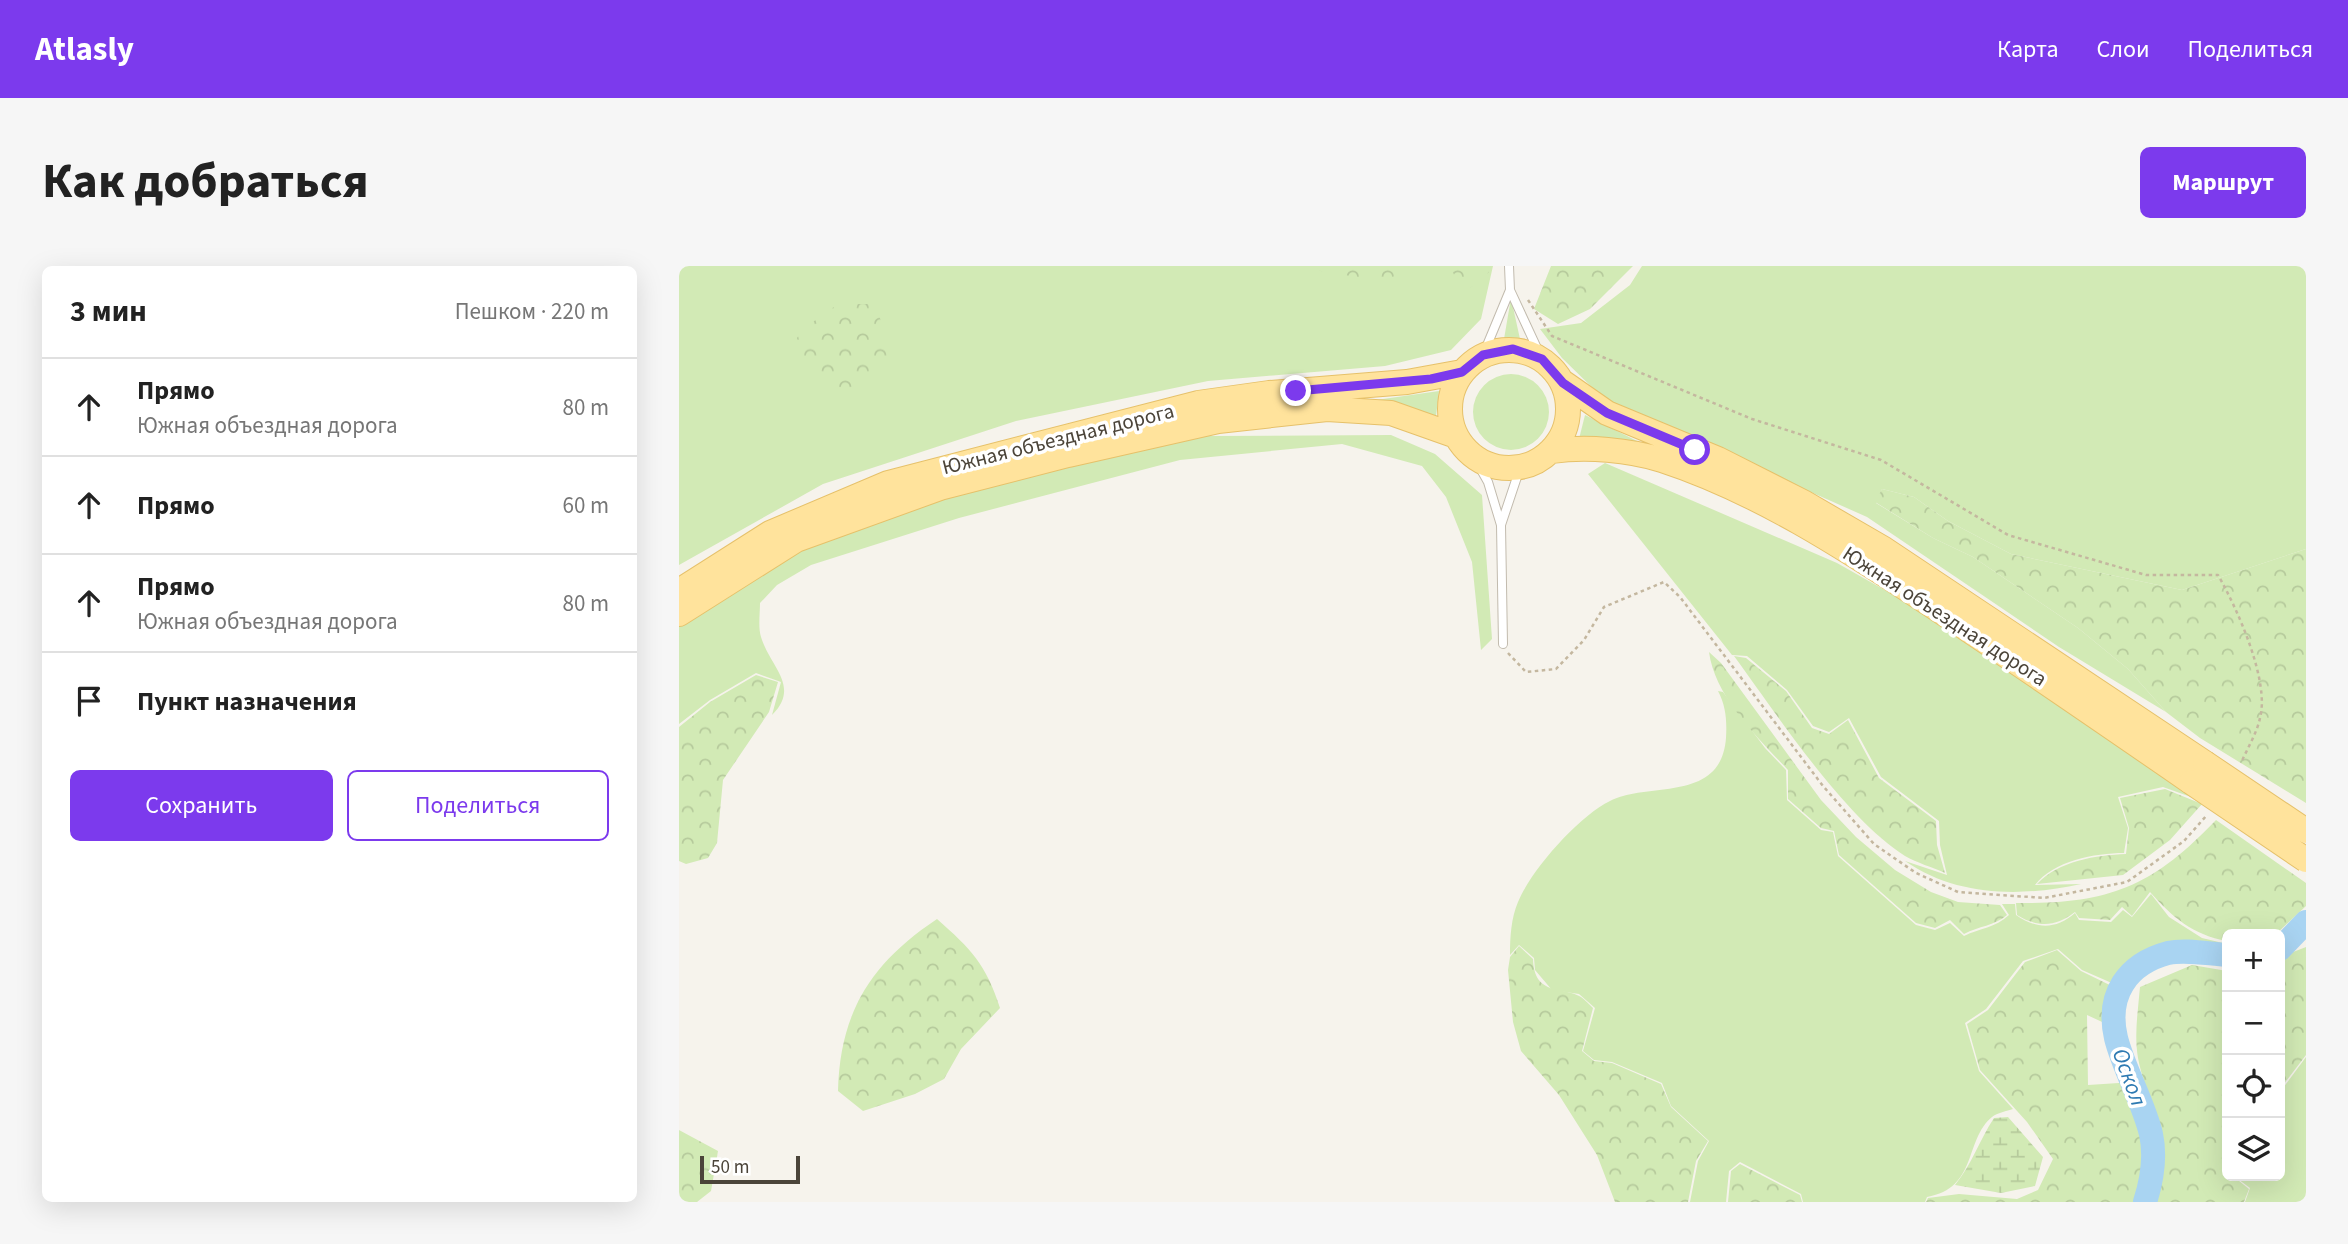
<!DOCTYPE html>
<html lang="ru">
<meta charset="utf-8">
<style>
body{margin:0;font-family:"Source Sans 3",sans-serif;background:#f6f6f6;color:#222}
.controls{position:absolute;right:21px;bottom:21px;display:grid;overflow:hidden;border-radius:10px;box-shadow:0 7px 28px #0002}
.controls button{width:63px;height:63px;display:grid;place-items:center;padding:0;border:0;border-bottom:2px solid #e0e0e0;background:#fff;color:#222;font:35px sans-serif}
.scale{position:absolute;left:21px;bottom:18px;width:100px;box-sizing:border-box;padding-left:7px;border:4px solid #4b4439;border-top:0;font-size:19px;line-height:24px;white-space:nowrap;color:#4b4439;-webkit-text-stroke:5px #fff;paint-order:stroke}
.stop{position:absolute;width:21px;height:21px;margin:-16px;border:5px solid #7c3aed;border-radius:50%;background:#fff}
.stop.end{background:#7c3aed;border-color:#fff;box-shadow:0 2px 7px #0008}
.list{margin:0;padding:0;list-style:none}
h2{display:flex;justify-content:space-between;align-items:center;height:91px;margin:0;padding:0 28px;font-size:30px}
h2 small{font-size:23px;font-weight:400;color:#767676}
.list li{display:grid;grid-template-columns:46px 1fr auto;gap:21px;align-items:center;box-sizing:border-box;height:98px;padding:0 28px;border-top:2px solid #e0e0e0}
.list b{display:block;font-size:26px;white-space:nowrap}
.list p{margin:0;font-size:23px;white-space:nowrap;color:#767676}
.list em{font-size:23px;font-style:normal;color:#767676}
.actions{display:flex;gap:14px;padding:21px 28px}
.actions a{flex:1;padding:16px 0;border:2px solid #7c3aed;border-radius:10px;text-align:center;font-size:24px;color:#7c3aed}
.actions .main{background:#7c3aed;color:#fff}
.icon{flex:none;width:38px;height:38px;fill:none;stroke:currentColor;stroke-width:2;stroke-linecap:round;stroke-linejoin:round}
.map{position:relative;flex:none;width:1627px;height:936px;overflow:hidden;border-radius:10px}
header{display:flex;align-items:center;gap:42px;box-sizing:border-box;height:98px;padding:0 35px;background:#7c3aed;color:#fff}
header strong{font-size:33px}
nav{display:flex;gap:38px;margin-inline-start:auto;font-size:24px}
.intro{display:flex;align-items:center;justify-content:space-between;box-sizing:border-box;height:168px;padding:0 42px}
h1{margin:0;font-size:49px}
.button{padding:18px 32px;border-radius:10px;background:#7c3aed;color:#fff;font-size:24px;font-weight:700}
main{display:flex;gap:42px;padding:0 42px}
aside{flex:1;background:#fff;border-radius:10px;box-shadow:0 7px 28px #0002}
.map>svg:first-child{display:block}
.grass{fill:#d2eab5}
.forest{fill:url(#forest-crowns)}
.wetland{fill:url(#wetland-marsh)}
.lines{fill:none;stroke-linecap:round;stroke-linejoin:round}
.river{stroke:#a9d4f2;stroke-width:24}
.lane-casing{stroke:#c2bbae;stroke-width:10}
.primary-casing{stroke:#e6c16a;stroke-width:26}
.path{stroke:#c4b79f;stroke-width:2.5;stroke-dasharray:3.5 3.5;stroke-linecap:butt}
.lane{stroke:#fff;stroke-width:8}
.primary{stroke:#ffe39c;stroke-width:24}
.primary-bridge-casing{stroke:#e6c16a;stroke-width:26;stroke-linecap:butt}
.primary-bridge{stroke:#ffe39c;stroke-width:24}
.route{stroke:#7c3aed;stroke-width:9}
.labels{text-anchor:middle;stroke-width:7;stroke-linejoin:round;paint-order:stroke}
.street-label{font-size:21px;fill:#4b4439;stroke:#fff}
.water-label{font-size:23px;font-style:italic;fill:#2e7ab2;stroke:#fff}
</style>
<header>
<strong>Atlasly</strong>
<nav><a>Карта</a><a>Слои</a><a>Поделиться</a></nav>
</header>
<div class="intro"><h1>Как добраться</h1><a class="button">Маршрут</a></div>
<main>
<aside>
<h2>3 мин<small>Пешком · 220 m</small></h2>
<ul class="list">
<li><svg class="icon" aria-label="ahead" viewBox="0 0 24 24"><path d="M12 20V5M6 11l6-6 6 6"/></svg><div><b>Прямо</b><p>Южная объездная дорога</p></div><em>80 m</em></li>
<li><svg class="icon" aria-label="ahead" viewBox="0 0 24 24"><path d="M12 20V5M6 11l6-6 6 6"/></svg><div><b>Прямо</b></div><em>60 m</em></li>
<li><svg class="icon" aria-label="ahead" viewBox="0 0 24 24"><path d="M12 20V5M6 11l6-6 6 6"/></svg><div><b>Прямо</b><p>Южная объездная дорога</p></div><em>80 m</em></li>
<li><svg class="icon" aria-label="arrive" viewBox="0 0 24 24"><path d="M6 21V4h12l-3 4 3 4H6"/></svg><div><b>Пункт назначения</b></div></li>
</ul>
<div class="actions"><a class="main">Сохранить</a><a>Поделиться</a></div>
</aside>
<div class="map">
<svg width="1627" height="936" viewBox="0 0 1627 936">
<defs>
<pattern id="forest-crowns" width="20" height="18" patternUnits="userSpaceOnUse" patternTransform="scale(1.75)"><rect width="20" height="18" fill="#d2eab5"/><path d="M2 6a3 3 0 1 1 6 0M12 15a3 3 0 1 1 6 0" fill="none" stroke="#b6ca9c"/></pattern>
<pattern id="wetland-marsh" width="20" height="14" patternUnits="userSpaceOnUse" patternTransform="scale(1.75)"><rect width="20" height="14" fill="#d2eab5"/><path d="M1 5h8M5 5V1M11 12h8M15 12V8" fill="none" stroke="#b6ca9c"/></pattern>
</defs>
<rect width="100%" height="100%" fill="#f6f3ec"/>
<path class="grass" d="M0 0H814L802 53 772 84 706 100 529 115 337 155 144 218 0 299Z
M963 0H1627V283L1503 324 1332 288 1269 255 1235 231 1203 223 1197 237 1254 272 1294 291 1399 362 1449 403 1487 446 1380 381 1188 251 927 135 883 92 861 63 902 57 951 19Z
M832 32 841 73H825Z
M794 146a38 38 0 1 1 76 0a38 38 0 1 1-76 0Z
M760 125 757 150 690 135Z
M906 149 968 180 900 173Z
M712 169 756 188 803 229 813 373 802 384 793 296 767 231 743 200 663 178 501 194 280 252 132 299 98 319 81 337C81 348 79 361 82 371 91 401 122 420 93 449L102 416 77 407 31 434 0 458V356L93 294 232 237 529 170Z
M926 197 1158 297 1248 348 1526 536 1484 521 1439 531 1449 562 1445 587C1416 587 1374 595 1356 619L1402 618C1343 631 1278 631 1226 595L1268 609 1261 579 1260 555 1202 511 1170 452 1150 466 1134 460 1108 424 1068 390 1053 389 909 208Z
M1039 425 1044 426 1086 482 1107 504 1108 534 1142 564 1154 566 1159 590 1237 659 1256 664 1271 657 1285 670C1301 662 1316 662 1330 649L1323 638H1336L1337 649C1357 663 1377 664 1396 647L1400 654 1432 656 1444 644 1453 651 1472 628 1490 651 1523 672 1548 678C1503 677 1463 675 1435 718L1403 704 1379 683 1344 695 1307 743 1286 757 1300 805 1334 843C1328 845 1318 847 1313 851 1285 874 1299 922 1248 931L1246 936H1124L1122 928 1061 896 1050 905 1047 936H1011L1019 895 1030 875 992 840 983 817 933 796 915 794 904 785 916 742 900 728 873 724 856 704 855 692 840 679 831 689C831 672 832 652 839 636 852 604 900 550 931 535 969 515 1042 538 1047 472 1048 455 1047 440 1039 425Z
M1627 791V936H1566L1571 922 1555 910H1601V826Z"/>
<path class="forest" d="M632 0H716L717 9 699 21 672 10 644 6Z
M771 0H808L810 6 784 28Z
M872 0H954L911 43 879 58 855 43Z
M159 38H194L216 83 188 121 154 124 122 91 118 72 124 63Z
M1203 223 1235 231 1269 255 1332 288 1503 324 1627 283V537L1521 472 1487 446 1449 403 1399 362 1294 291 1254 272 1196 236Z
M1030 386 1042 397 1142 534 1177 571 1216 604 1252 626 1279 636 1321 639 1328 649C1315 660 1300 660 1285 668L1271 654 1256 662 1237 657 1160 589 1155 565 1142 562 1109 533V504C1079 472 1036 431 1030 386Z
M1055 390 1067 392 1107 425 1133 462 1150 468 1169 454 1200 512 1257 555 1258 579 1266 607C1253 601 1238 597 1226 590 1165 551 1099 450 1055 390Z
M77 409 99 416 90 446 44 514 38 577 29 592 7 598 0 595V461L31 436Z
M1486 523 1523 538 1491 574 1444 609 1358 618C1379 595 1418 589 1447 588L1450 562 1441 532Z
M1537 554 1627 617V640L1597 668H1548V675C1514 669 1493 651 1471 626L1453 650 1443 641 1431 654 1400 652 1396 646C1377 661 1359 662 1338 649L1337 637C1430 638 1473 621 1537 554Z
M258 653C292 683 307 698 321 742L282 783 265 813 236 828 184 845 159 825C161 746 192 697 258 653Z
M840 680 854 693C855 731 885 720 902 731 906 734 911 739 914 742L903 785 915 795 933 797 982 818 992 841 1029 875 1017 895 1009 936H936L918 889 880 829 842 785 834 756 829 704 831 691Z
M1627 681V789L1601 823V691Z
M1378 684 1402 705 1441 724 1434 734V761L1408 749 1409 819 1455 816 1472 881 1455 936H1247L1249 932 1280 928 1338 933 1359 924 1374 893 1348 856 1301 804 1288 758 1309 744 1346 696Z
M1513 699 1548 705V884L1543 901 1548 910H1554L1570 923 1565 936H1475C1477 926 1482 915 1483 904 1488 866 1466 829 1459 792 1455 768 1459 745 1461 721Z
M0 864 39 885 32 925 18 936H0Z
M1061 898 1121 929 1123 936H1049L1052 905Z"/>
<path class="wetland" d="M1329 851 1364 891 1356 920 1322 927 1276 919C1293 898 1300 875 1315 852Z"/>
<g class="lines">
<path class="river" d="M1601 683 1627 656
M1466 936C1473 914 1477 891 1472 868 1464 835 1445 804 1437 772 1427 729 1448 698 1489 687 1507 683 1530 688 1548 689"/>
<g class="lane-casing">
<path id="lane" d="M831 24 863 93
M804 89 831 24 830 0
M796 193 809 216 822 259 824 378
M822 259 841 202"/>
</g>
<g class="primary-casing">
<path id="primary" d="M771 143a59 59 0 1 1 118 0a59 59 0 1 1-118 0Z
M885 117 928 147 1039 193 1124 236 1205 283 1526 497
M873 185C908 180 950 184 983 194 1078 225 1166 282 1249 337 1338 396 1425 456 1512 516
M0 325 91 267 209 217 519 137 590 127 728 116 783 106
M0 348 117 274 261 222 389 189 539 155 648 143 712 147 777 170"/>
</g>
<path class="path" d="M849 34 873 70 1073 153 1202 194 1329 269 1467 309H1539C1558 342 1591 415 1581 452 1578 467 1568 483 1562 497
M829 387 847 406 877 403 905 374 925 341 985 316 1001 331 1144 520 1195 578 1237 607 1279 626 1365 632 1448 616 1505 575 1528 549"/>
<use href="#lane" class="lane"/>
<use href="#primary" class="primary"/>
<g class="primary-bridge-casing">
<path id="primary-bridge" d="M1526 497 1627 565
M1512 516 1627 594"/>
</g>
<use href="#primary-bridge" class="primary-bridge"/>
</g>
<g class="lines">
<path class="route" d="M617 125 752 113 783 106 804 89 834 83 863 93 884 117 928 147 1016 184"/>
</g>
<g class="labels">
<g class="street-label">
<text transform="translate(379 173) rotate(-14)" y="7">Южная объездная дорога</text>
<text transform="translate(1266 350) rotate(33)" y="7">Южная объездная дорога</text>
</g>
<g class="water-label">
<text transform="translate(1451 811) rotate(70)" y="8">Оскол</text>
</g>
</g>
</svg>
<div class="controls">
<button>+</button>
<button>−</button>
<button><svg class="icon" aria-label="locate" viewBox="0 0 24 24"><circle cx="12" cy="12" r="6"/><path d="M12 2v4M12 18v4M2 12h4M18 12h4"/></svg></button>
<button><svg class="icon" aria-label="layers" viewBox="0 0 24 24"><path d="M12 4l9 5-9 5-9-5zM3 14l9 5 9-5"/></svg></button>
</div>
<div class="scale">50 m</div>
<div class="stop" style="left:1016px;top:184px"></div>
<div class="stop end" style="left:617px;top:125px"></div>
</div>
</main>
